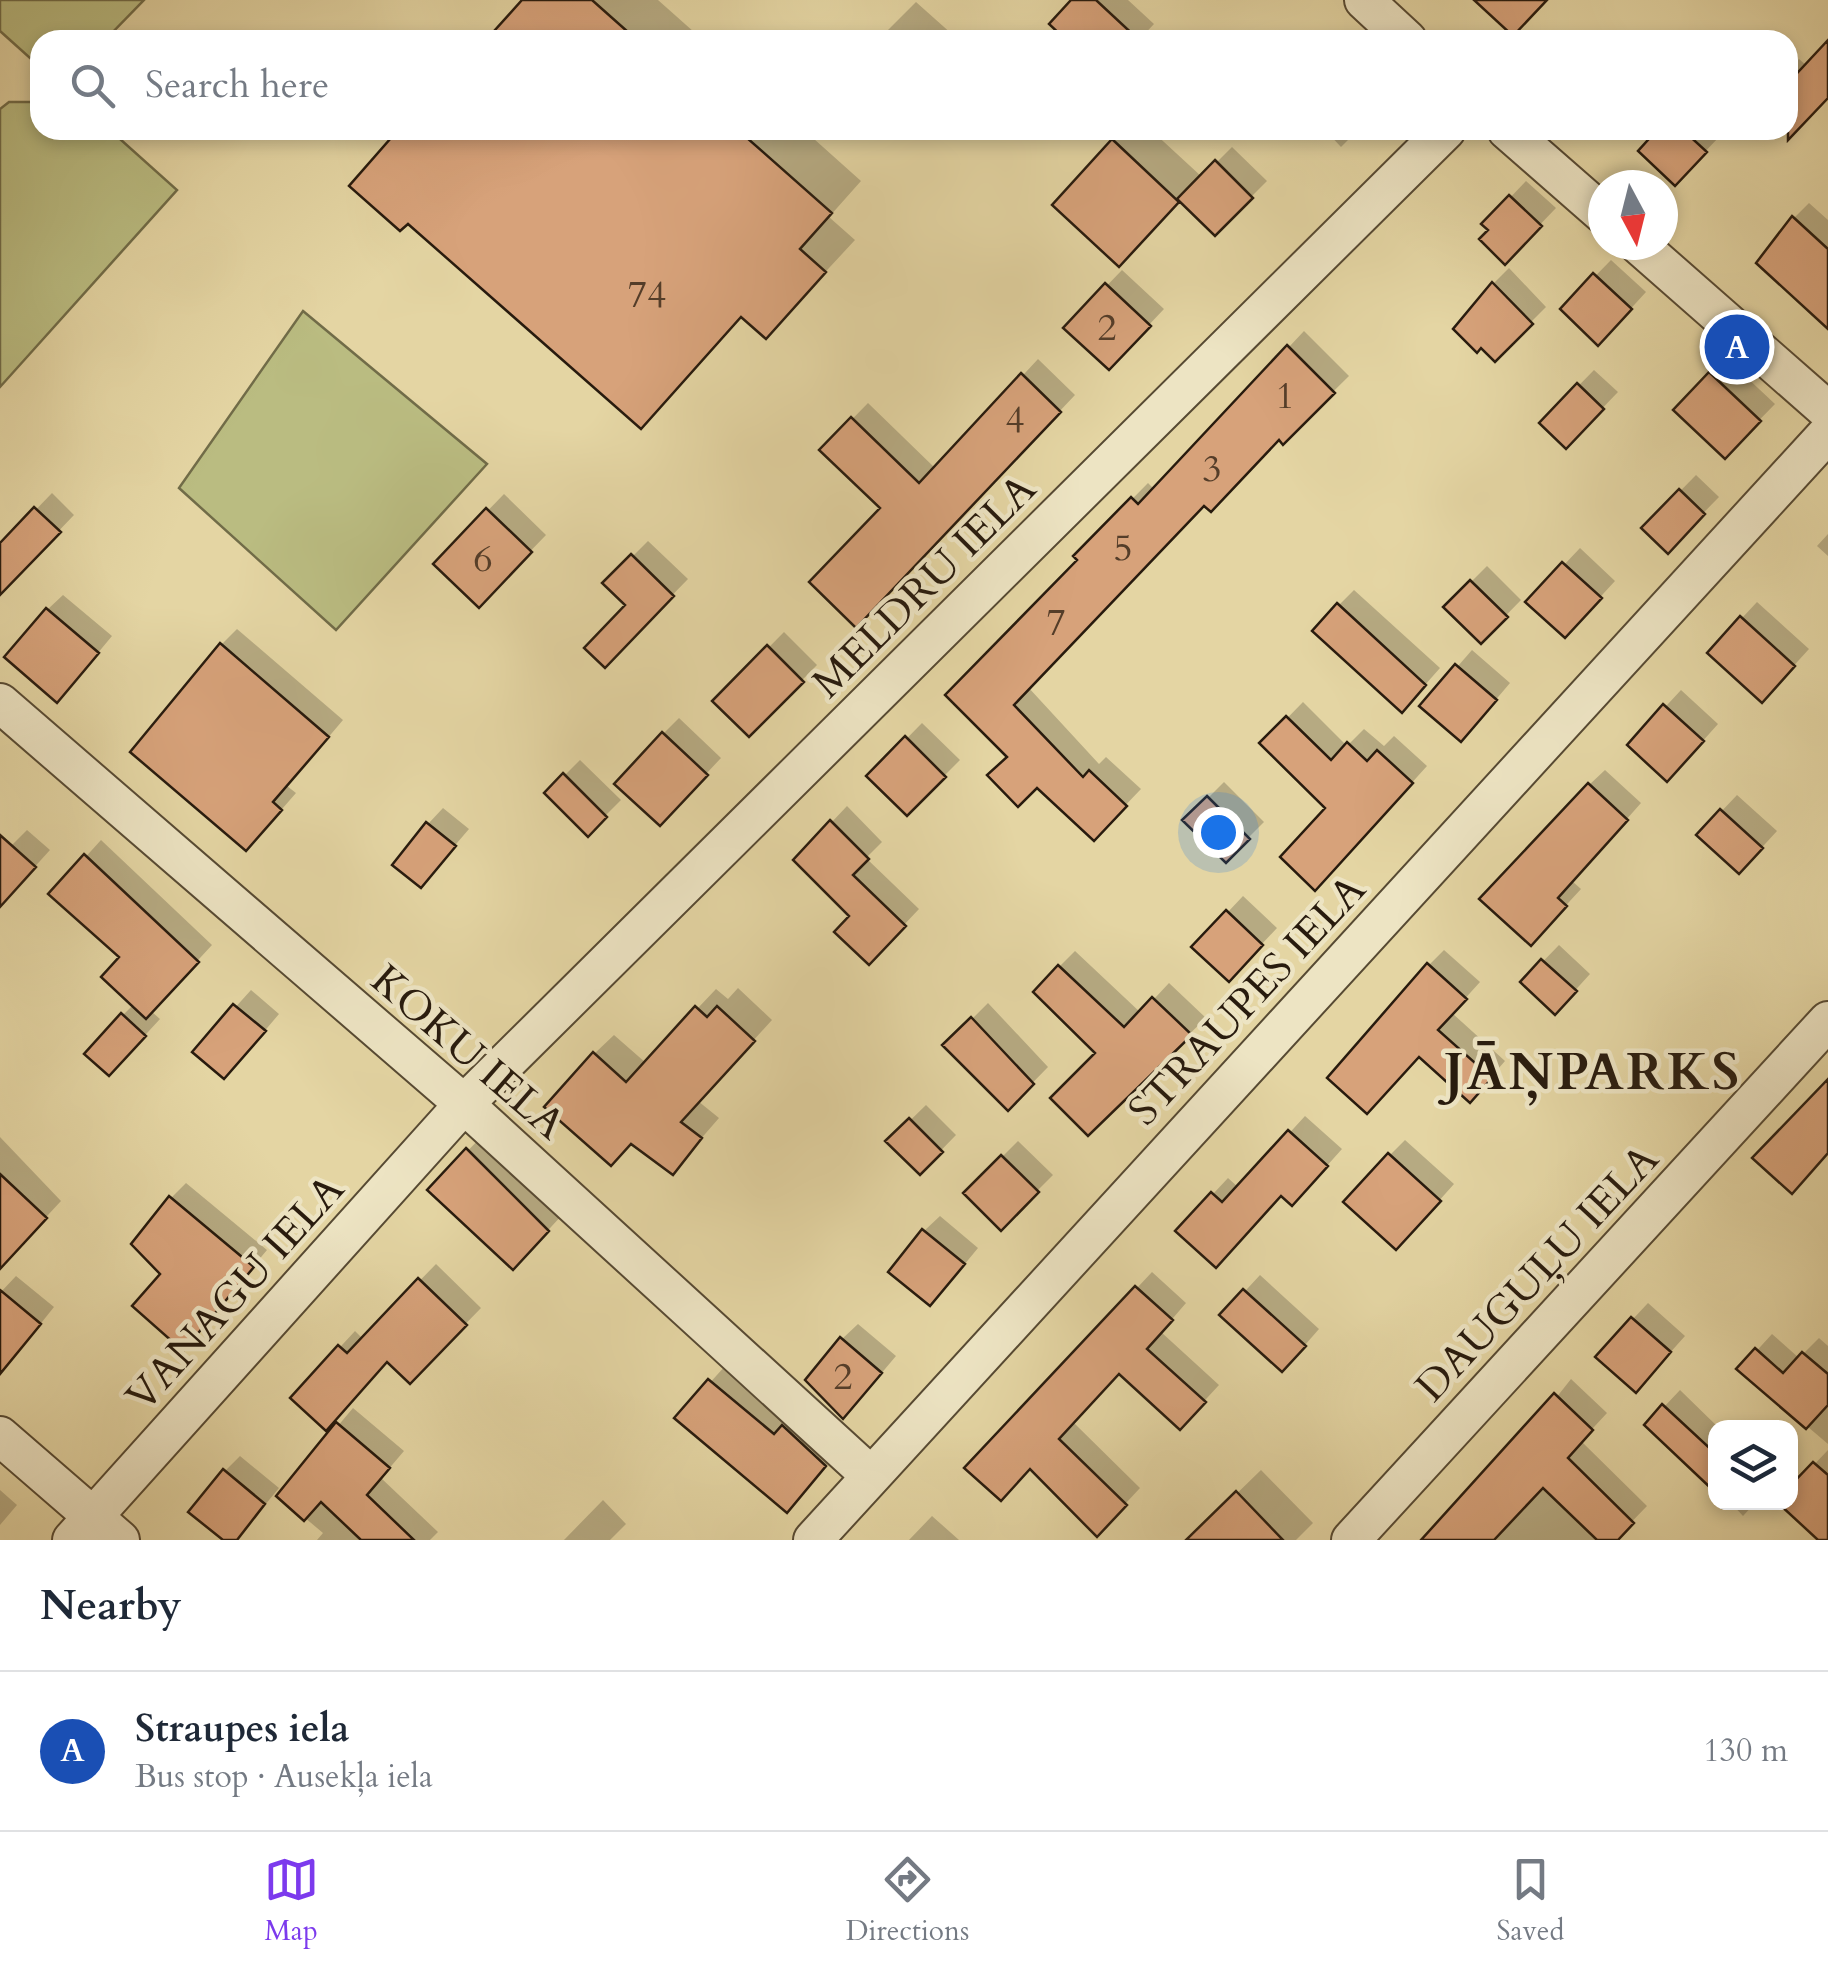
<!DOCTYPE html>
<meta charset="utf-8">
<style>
body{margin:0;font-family:Cardo,serif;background:#f6f6f7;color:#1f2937}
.controls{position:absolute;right:30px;bottom:30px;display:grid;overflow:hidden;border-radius:20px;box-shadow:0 5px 15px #0003}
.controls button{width:90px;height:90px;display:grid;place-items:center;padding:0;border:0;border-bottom:2px solid #e0e1e3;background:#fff;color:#1f2937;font:50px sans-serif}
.compass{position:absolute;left:1588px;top:170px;width:90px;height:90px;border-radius:50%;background:#fff;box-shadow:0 5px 15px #0003;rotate:173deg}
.you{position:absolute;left:1218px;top:832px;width:35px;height:35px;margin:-25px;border:8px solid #fff;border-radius:50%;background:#1a73e8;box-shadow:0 0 0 15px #1a73e833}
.badge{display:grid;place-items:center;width:65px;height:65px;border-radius:50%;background:#7c3aed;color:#fff;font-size:32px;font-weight:700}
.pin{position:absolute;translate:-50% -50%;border:5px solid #fff;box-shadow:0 2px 10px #0006}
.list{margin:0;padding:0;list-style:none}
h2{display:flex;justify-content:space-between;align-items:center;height:130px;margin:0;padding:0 40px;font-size:42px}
h2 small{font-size:32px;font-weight:400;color:#747a83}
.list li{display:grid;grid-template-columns:65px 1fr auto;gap:30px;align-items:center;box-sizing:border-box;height:160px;padding:0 40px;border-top:2px solid #e0e1e3}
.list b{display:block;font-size:38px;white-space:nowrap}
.list p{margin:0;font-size:32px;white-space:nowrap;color:#747a83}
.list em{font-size:32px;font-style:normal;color:#747a83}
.icon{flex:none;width:55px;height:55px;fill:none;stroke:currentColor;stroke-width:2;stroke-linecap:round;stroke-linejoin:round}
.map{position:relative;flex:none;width:1828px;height:1540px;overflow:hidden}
.search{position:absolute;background:#fff;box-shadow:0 5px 15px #0003;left:30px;right:30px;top:30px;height:110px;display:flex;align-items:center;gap:25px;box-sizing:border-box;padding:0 35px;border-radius:30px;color:#747a83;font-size:38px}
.sheet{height:290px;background:#fff}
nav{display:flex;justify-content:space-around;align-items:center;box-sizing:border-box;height:140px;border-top:2px solid #e0e1e3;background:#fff;font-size:28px;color:#747a83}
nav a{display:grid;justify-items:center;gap:5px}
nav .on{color:#7c3aed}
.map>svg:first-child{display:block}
.green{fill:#babc81;stroke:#716c48;stroke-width:2.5}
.shadow{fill:#0003}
.building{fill:#d7a27a;stroke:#281b0e;stroke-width:2.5}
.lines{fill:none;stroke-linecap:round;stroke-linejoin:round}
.street-casing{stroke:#574a33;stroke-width:42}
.street{stroke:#ede4c3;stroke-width:38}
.labels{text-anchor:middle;stroke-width:9;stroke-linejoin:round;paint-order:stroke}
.number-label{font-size:38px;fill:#543d29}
.street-label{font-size:42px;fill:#281b0e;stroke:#ede4c3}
.district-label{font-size:52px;font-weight:bold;letter-spacing:2.5px;fill:#281b0e;stroke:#ede4c3}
</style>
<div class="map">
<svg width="1828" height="1540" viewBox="0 0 1828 1540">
<rect width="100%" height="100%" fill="#e4d5a3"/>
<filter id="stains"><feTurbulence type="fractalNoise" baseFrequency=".002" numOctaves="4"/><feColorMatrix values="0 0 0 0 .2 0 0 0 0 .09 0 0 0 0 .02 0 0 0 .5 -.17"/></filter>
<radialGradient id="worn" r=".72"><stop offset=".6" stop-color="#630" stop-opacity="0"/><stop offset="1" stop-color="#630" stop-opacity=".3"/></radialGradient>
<path class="green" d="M0 0H144L105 40H40V67L0 31Z
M40 95V130H110L177 190 0 387V109L9 102H33Z
M303 311 487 464 336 630 179 488Z"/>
<path class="shadow" d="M525 0H658L703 40H490Z
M1075 0H1128L1154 24 1139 40H1069Z
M916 2 953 35 948 40H878Z
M1828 44V95L1790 134 1785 130 1788 69 1799 59 1807 66Z
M401 130H804L861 181 829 217 855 240 766 336 743 315 640 426 408 220Z
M1125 130H1151L1202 177 1232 147 1267 181 1215 233 1180 199 1143 240 1055 205Z
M1325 130H1358L1341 147Z
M1661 130H1715L1721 135 1675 183Z
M1526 181 1556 208 1505 261 1485 224Z
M1809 203 1828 220V325L1794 218Z
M1611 260 1646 292 1614 327 1563 309Z
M1509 268 1546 307 1495 358 1473 304Z
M1122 270 1164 309 1109 367 1067 327Z
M1304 331 1349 376 1283 441 1279 437 1204 503 1028 687 1099 764 1106 757 1141 789 1094 838 949 695 1080 560 1076 556 1148 483 1155 490Z
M1726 358 1775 404 1725 455 1677 410Z
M1038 359 1075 395 872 609 884 508 823 449 868 403 936 469Z
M1594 370 1618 392 1566 446 1542 423Z
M1696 475 1719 497 1667 550 1644 528Z
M52 493 74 515 0 592V547Z
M504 494 546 535 479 604 436 564Z
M1828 534V556L1817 546Z
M648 541 688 579 605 664 628 605 606 583Z
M1580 548 1615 581 1580 619 1529 602Z
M1487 566 1521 600 1481 641 1446 607Z
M1354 590 1440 668 1417 694 1339 605Z
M63 595 112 636 72 684 47 610Z
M1757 602 1809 649 1777 684 1742 618Z
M237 629 343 720 287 786 296 793 262 832 221 645Z
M784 632 817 665 749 734 716 701Z
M1472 650 1510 683 1476 723 1423 706Z
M1681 690 1718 724 1683 763 1630 745Z
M1303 702 1347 746 1364 729 1384 746 1394 736 1427 766 1331 872 1329 808 1263 743Z
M679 718 721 758 675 807 663 734Z
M922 723 960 760 907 813 870 776Z
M580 760 621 800 588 833 547 793Z
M1605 770 1641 803 1572 881 1581 889 1546 927 1589 785Z
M1224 782 1264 822 1226 860 1186 820Z
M1737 795 1777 831 1754 856 1699 835Z
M847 806 882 842 866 858 919 909 884 946 796 860Z
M443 808 469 829 421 885 428 824Z
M27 830 50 850 0 905V857Z
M101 840 212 945 151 1011 160 1019 124 1058 123 1015 134 1004 123 957 52 894Z
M1243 896 1277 928 1229 979 1195 947Z
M1559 945 1590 974 1570 996 1523 982Z
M1444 950 1480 982 1452 1013 1505 1061 1485 1084 1420 1054 1429 965Z
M1075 951 1141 1013 1169 983 1206 1018 1088 1132 1098 1053 1059 967Z
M738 988 772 1020 698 1101 719 1118 672 1172 594 1054 614 1035 646 1063 716 989 728 999Z
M251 990 279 1014 240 1060 196 1051Z
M988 1003 1048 1067 1008 1108 946 1045Z
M926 1105 956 1135 920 1172 889 1141Z
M1305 1116 1342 1149 1307 1188 1281 1194 1231 1249 1213 1194 1228 1178 1239 1188Z
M483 1135 563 1214 528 1252 430 1190Z
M0 1137 61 1201 21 1244 0 1254Z
M1405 1140 1454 1184 1412 1231 1390 1155Z
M1018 1141 1053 1175 1001 1227 966 1193Z
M186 1183 267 1250 198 1332 164 1274 171 1198Z
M940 1216 978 1248 945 1288 924 1231Z
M436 1264 481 1308 410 1381 388 1359 293 1398 355 1331 363 1339Z
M1152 1272 1186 1303 1161 1332 1219 1385 1195 1411 1119 1371 1073 1422 1140 1488 1112 1518 1030 1466 1137 1288Z
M1260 1275 1319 1329 1298 1353 1223 1315Z
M16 1276 54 1307 22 1347 0 1357V1293Z
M1648 1303 1685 1336 1651 1374 1633 1319Z
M858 1324 896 1356 858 1401 842 1339Z
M1772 1334 1799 1358 1819 1338 1828 1346V1444L1740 1369Z
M726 1365 840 1449 802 1494 678 1418Z
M1571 1379 1607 1413 1581 1441 1647 1506 1614 1540H1444Z
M1680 1390 1719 1428H1716V1489L1647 1425Z
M353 1408 404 1451 381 1478 438 1532 430 1540H317L323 1533 279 1496Z
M1828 1450V1523L1790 1502V1490Z
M240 1456 279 1488 246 1528 234 1540H226L225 1471Z
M1261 1470 1313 1523 1296 1540H1189Z
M0 1490 17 1505 0 1525Z
M603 1500 626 1524 610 1540H564Z
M1730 1502H1756L1743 1516Z
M932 1516 959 1540H909Z"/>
<path class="building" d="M522 0H592L637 40H486Z
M1071 0H1096L1139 40H1066L1049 24Z
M1474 0H1547L1513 36Z
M1828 40V98L1788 140V83Z
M398 130H738L832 213 800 249 826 272 766 339 741 317 641 429 408 224 400 231 349 186Z
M1657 130H1683L1707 152 1675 186 1638 151Z
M1112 139 1179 202 1119 267 1052 205Z
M1215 160 1253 198 1215 236 1177 199Z
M1509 195 1542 226 1505 265 1479 239 1488 230 1481 224Z
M1792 216 1828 249V329L1756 263Z
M1593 273 1632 309 1598 346 1560 309Z
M1492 282 1533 324 1495 362 1481 348 1477 353 1453 329Z
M1105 283 1151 326 1109 370 1063 328Z
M1287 345 1335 393 1283 445 1279 440 1211 512 1204 506 1014 705 1083 777 1089 770 1127 806 1094 841 1037 788 1018 807 987 775 1007 757 945 695 1077 560 1073 556 1131 497 1138 504Z
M1709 372 1761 421 1725 459 1673 410Z
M1021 373 1061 412 856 628 809 582 880 508 819 450 851 417 919 483Z
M1577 383 1604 409 1566 449 1539 423Z
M1679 489 1705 514 1668 554 1641 528Z
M34 507 61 532 0 595V543Z
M486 508 532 552 479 608 433 564Z
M631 554 674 596 605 668 584 648 625 605 602 583Z
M1562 562 1602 598 1565 638 1525 602Z
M1470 580 1508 617 1481 644 1443 607Z
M1337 603 1426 685 1402 713 1312 631Z
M46 608 99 653 57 703 4 657Z
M1740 616 1795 666 1762 703 1707 653Z
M220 643 329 737 273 802 282 810 246 851 130 752Z
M767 645 804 682 749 737 712 701Z
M1455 664 1497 700 1461 742 1419 706Z
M1663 704 1704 741 1667 782 1627 745Z
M1286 716 1331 760 1347 742 1367 761 1377 750 1413 783 1315 891 1280 857 1325 808 1259 743Z
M662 732 708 775 660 826 614 784Z
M905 736 946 777 907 816 866 776Z
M563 773 607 817 588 837 544 793Z
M1588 783 1628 820 1558 898 1567 906 1531 946 1479 899Z
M1207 796 1250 839 1226 863 1182 820Z
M1720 809 1763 848 1739 874 1696 835Z
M830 820 869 859 853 875 906 926 869 965 834 932 849 916 793 860Z
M426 822 456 846 421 888 392 865Z
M0 835 36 867 0 907Z
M84 854 199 962 146 1019 101 977 119 957 48 894Z
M1226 910 1263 945 1229 982 1191 947Z
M1541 959 1577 991 1555 1015 1520 982Z
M1427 963 1467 999 1438 1030 1492 1078 1470 1103 1419 1057 1367 1114 1327 1078Z
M1058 965 1124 1027 1152 997 1192 1035 1088 1136 1050 1098 1095 1053 1033 992Z
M233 1004 266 1031 224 1079 192 1052Z
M695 1006 707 1017 717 1006 755 1041 681 1122 702 1138 673 1175 631 1144 611 1166 544 1107 593 1052 626 1082Z
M121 1013 146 1036 109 1076 84 1054Z
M971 1017 1034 1084 1008 1111 942 1045Z
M1828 1079V1153L1792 1194 1752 1158Z
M909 1118 943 1152 920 1175 885 1141Z
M1288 1130 1328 1166 1292 1206 1281 1196 1216 1268 1175 1231 1211 1192 1222 1202Z
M466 1148 549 1231 513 1270 427 1190Z
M1388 1153 1441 1201 1396 1250 1343 1202Z
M1001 1155 1039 1192 1001 1231 963 1193Z
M0 1174 47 1218 0 1269Z
M169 1196 254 1267 183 1351 132 1306 160 1274 131 1244Z
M922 1229 965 1264 930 1306 888 1272Z
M418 1278 467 1325 410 1384 387 1362 326 1431 290 1398 338 1345 347 1353Z
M1135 1286 1173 1320 1147 1349 1206 1402 1180 1430 1119 1374 1059 1439 1127 1505 1097 1537 1030 1469 1001 1501 964 1468Z
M1243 1289 1306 1346 1282 1372 1219 1315Z
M0 1290 41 1324 0 1374Z
M1631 1317 1671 1352 1636 1393 1595 1357Z
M840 1337 882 1373 843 1419 805 1380Z
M1755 1348 1783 1373 1802 1352 1828 1374V1405L1806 1429 1736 1369Z
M708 1379 774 1434 782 1425 826 1466 787 1513 674 1418Z
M1554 1393 1593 1430 1568 1458 1634 1523 1618 1540H1597L1543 1488 1494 1540H1421Z
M1662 1404 1716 1454V1493L1644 1425Z
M336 1422 390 1468 367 1495 414 1540H361L321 1502 304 1521 276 1496Z
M1813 1462 1828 1475V1540H1818L1777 1502H1790V1486Z
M223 1469 265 1504 237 1540H223L188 1512Z
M1236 1491 1283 1540H1186Z"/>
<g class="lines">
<g class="street-casing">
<path id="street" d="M1364 0 1407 40
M1507 130 1603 214
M1639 245 1828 411
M0 703 464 1104 870 1475
M0 1436 120 1540
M72 1540 464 1104 1446 130
M813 1540 1828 433
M1351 1540 1828 1021"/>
</g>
<use href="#street" class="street"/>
</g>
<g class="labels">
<g class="number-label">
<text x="647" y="307">74</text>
<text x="1107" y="340">2</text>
<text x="1285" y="408">1</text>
<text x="1015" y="432">4</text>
<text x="1212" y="481">3</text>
<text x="1123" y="560">5</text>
<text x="483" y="571">6</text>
<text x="1056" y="635">7</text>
<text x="843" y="1389">2</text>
</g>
<g class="street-label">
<text transform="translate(923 585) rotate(-45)" y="15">MELDRU IELA</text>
<text transform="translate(1246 999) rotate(-47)" y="15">STRAUPES IELA</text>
<text transform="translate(469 1051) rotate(41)" y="15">KOKU IELA</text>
<text transform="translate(1536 1272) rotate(-47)" y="15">DAUGUĻU IELA</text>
<text transform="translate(234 1292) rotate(-48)" y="15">VANAGU IELA</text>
</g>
<g class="district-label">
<text x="1593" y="1089">JĀŅPARKS</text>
</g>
</g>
<rect width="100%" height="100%" filter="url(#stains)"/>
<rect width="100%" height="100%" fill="url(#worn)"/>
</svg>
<div class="controls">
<button><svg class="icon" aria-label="layers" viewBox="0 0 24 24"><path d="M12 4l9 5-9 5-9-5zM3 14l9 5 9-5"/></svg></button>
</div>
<svg class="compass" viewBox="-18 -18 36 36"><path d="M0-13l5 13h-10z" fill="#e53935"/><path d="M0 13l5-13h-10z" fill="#747a83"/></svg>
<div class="you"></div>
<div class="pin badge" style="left:1737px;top:347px;background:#1a4fb4">A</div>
<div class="search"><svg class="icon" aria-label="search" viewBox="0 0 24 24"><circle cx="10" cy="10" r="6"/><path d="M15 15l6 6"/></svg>Search here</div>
</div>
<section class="sheet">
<h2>Nearby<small></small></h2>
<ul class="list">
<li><span class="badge" style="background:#1a4fb4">A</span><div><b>Straupes iela</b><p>Bus stop · Ausekļa iela</p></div><em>130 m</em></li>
</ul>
</section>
<nav>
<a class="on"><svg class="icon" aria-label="map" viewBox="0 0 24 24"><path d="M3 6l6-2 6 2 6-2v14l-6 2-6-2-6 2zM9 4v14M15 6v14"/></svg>Map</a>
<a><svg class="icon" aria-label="directions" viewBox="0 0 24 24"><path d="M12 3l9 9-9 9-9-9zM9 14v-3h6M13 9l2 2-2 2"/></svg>Directions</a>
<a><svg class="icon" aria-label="saved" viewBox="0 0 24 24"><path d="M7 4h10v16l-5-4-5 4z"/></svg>Saved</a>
</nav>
